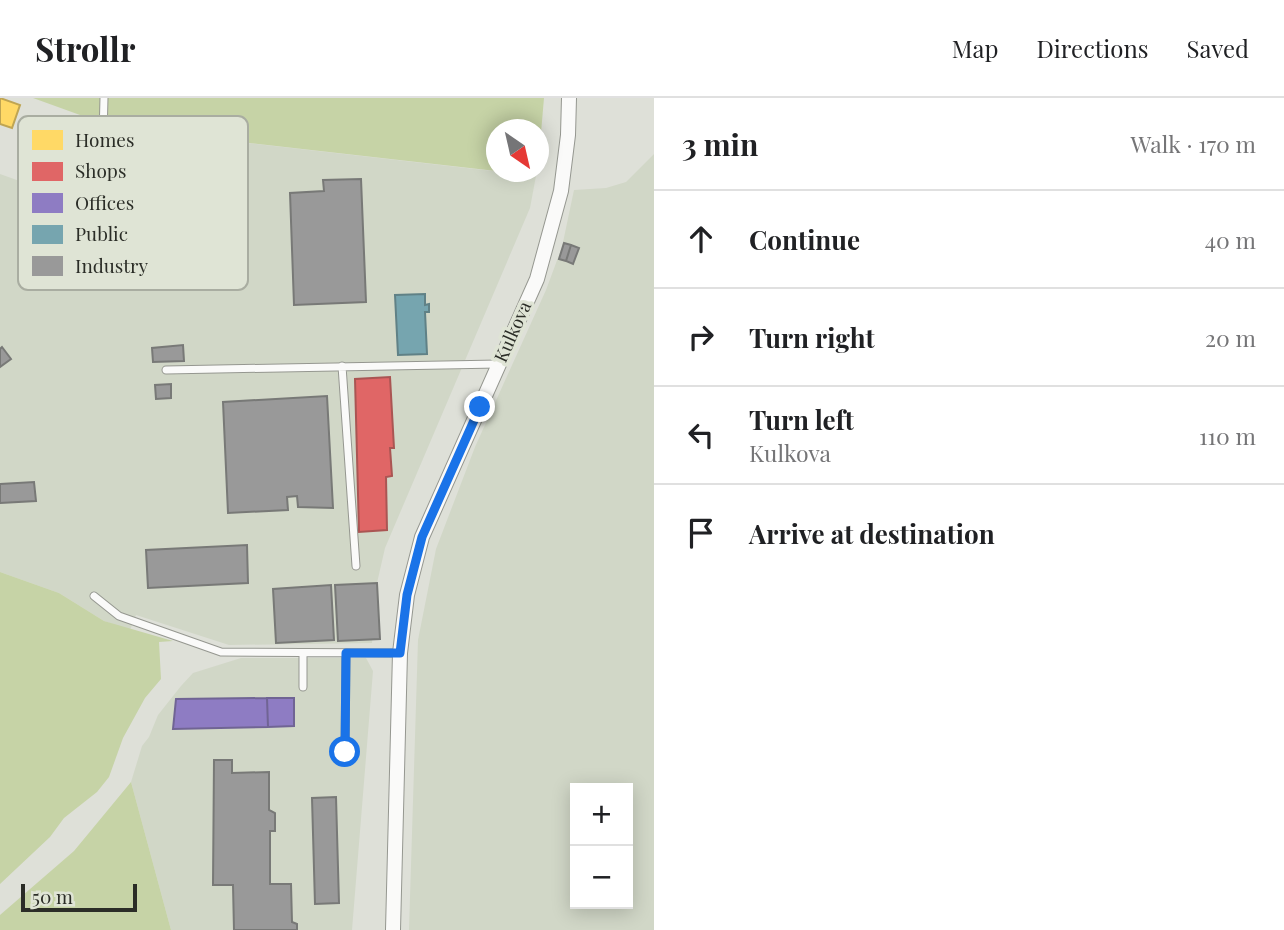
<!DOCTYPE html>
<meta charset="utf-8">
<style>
body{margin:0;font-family:"Playfair Display",serif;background:#f6f6f6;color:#202124}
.controls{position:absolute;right:21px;bottom:21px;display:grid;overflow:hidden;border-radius:0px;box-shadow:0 4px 18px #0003}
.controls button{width:63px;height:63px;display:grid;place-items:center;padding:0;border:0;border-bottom:2px solid #e0e0e0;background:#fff;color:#202124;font:35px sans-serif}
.compass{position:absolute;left:486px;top:21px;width:63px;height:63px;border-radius:50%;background:#fff;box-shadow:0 4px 18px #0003;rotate:146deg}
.scale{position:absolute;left:21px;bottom:18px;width:116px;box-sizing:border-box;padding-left:7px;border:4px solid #2b2d27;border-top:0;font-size:19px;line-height:24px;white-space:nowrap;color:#2b2d27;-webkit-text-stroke:5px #dfe4d5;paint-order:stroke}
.stop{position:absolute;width:21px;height:21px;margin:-16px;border:5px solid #1a73e8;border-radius:50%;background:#fff}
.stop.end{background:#1a73e8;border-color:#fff;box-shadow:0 2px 7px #0008}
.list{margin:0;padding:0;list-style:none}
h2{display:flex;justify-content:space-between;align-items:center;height:91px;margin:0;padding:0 28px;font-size:30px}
h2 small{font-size:23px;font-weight:400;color:#757577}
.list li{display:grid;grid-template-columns:46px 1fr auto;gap:21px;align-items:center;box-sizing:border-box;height:98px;padding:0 28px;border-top:2px solid #e0e0e0}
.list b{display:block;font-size:26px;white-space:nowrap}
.list p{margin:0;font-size:23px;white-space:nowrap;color:#757577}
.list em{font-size:23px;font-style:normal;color:#757577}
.icon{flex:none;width:38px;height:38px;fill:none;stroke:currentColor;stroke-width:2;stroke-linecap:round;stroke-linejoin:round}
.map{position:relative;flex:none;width:654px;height:832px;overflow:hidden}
header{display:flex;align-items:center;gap:42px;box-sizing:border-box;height:98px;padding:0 35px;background:#fff;border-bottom:2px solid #e0e0e0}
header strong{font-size:33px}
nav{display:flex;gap:38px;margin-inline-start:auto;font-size:24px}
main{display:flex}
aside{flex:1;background:#fff}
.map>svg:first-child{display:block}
.built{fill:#d1d7c7;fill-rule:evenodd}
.green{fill:#c6d3a6}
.homes{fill:#ffd966;stroke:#bfa553;stroke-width:2}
.shops{fill:#e06666;stroke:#aa5553;stroke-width:2}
.offices{fill:#8e7cc3;stroke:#706494;stroke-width:2}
.public{fill:#76a5af;stroke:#608186;stroke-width:2}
.industry{fill:#999;stroke:#787977;stroke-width:2}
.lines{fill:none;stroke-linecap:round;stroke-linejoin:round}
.service-casing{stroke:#959790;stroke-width:9}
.minor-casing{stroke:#959790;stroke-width:16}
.service{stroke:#fafaf9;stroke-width:7}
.minor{stroke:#fafaf9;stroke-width:14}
.route{stroke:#1a73e8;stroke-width:9}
.labels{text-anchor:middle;stroke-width:7;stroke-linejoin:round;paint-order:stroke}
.street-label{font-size:18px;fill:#2b2d27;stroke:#dfe4d5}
.key{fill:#dfe4d5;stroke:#a9ada1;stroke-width:2}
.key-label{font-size:19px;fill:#2b2d27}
</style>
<header>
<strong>Strollr</strong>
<nav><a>Map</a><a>Directions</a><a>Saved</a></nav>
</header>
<main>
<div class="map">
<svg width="654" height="832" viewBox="0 0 654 832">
<rect width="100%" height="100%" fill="#dee0d8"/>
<path class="built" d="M116 30 536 78 530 110 385 450 377 485 372 545 229 547 136 517 130 532 104 523 59 495 0 474V76L117 118Z
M654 56V832H409L418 542 436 451 475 349 546 192 562 149 574 92 606 90 626 84ZM575 690H628V806H575Z
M241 560H366L373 573 352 832H171L131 684 142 648 149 639 158 617 181 588 193 575Z"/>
<path class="green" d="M33 0H544L539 58 538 32H496V73L116 30Z
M0 474 59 495 104 523 173 543 159 544 161 581 145 600 123 640 109 679 97 694 64 720 50 739 0 786Z
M131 684 171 832H0V817L74 753Z"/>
<path class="homes" d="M0 0 20 7 12 30 0 26Z"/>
<path class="shops" d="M390 279 394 350H390L392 378 386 379 387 432 359 434 355 281Z"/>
<path class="offices" d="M267 600H294V628L268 629Z
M267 600 268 629 173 631 176 601Z"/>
<path class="public" d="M425 196V207L429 206V214H425L427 256 398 257 395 197Z"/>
<path class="industry" d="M361 81 366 204 294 207 290 95 324 93 323 82Z
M564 145 571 147 566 163 559 161Z
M571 147 579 150 573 166 566 163Z
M183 247 184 263 153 264 152 250Z
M2 249 11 261 0 269V251Z
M171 286V300L156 301 155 287Z
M327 298 333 410 298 409 297 398 287 399 288 412 228 415 223 304Z
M34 384 36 403 0 405V386Z
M247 447 248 485 148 490 146 452Z
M377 485 380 541 338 543 335 487Z
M331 487 334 542 276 545 273 491Z
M214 662H232V675L269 674V712L275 715V733H270V786H291L292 824 297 826V832H234L233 787H213Z
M336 699 339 805 315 806 312 700Z"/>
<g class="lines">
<g class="service-casing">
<path id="service" d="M101 114 104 0
M342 268 356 468
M166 272 498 266
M94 498 119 518 221 554 400 555
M303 589V556
M345 654 346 555"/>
</g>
<g class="minor-casing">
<path id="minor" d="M393 832 400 555 407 497 422 439 537 181 561 93 568 37 569 0"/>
</g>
<use href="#service" class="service"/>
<use href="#minor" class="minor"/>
</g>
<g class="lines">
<path class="route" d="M345 654 346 555H400L407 497 422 439 480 309"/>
</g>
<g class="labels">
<g class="street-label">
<text transform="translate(513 234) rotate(-66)" y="6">Kulkova</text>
</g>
</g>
<rect x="18" y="18" width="230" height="174" rx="10" class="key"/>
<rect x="32" y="32" width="31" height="20" fill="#ffd966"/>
<rect x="32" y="64" width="31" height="19" fill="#e06666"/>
<rect x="32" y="95" width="31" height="20" fill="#8e7cc3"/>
<rect x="32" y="127" width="31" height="19" fill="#76a5af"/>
<rect x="32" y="158" width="31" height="20" fill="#999"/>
<g class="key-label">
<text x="75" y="49">Homes</text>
<text x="75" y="80">Shops</text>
<text x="75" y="112">Offices</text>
<text x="75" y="143">Public</text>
<text x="75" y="175">Industry</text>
</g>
</svg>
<div class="controls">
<button>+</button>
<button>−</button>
</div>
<svg class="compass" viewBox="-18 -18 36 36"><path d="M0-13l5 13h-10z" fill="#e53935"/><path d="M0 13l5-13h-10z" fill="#757577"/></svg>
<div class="scale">50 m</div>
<div class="stop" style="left:345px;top:654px"></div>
<div class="stop end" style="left:480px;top:309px"></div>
</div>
<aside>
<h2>3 min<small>Walk · 170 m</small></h2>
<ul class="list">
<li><svg class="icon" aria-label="ahead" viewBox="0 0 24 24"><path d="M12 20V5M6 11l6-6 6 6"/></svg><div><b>Continue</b></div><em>40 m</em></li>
<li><svg class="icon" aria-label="right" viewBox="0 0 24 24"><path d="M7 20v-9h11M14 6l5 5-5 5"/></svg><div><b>Turn right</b></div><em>20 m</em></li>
<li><svg class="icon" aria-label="left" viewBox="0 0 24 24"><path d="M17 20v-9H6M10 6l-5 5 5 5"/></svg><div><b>Turn left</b><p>Kulkova</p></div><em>110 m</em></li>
<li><svg class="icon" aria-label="arrive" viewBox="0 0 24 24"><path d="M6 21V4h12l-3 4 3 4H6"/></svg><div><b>Arrive at destination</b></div></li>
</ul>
</aside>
</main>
